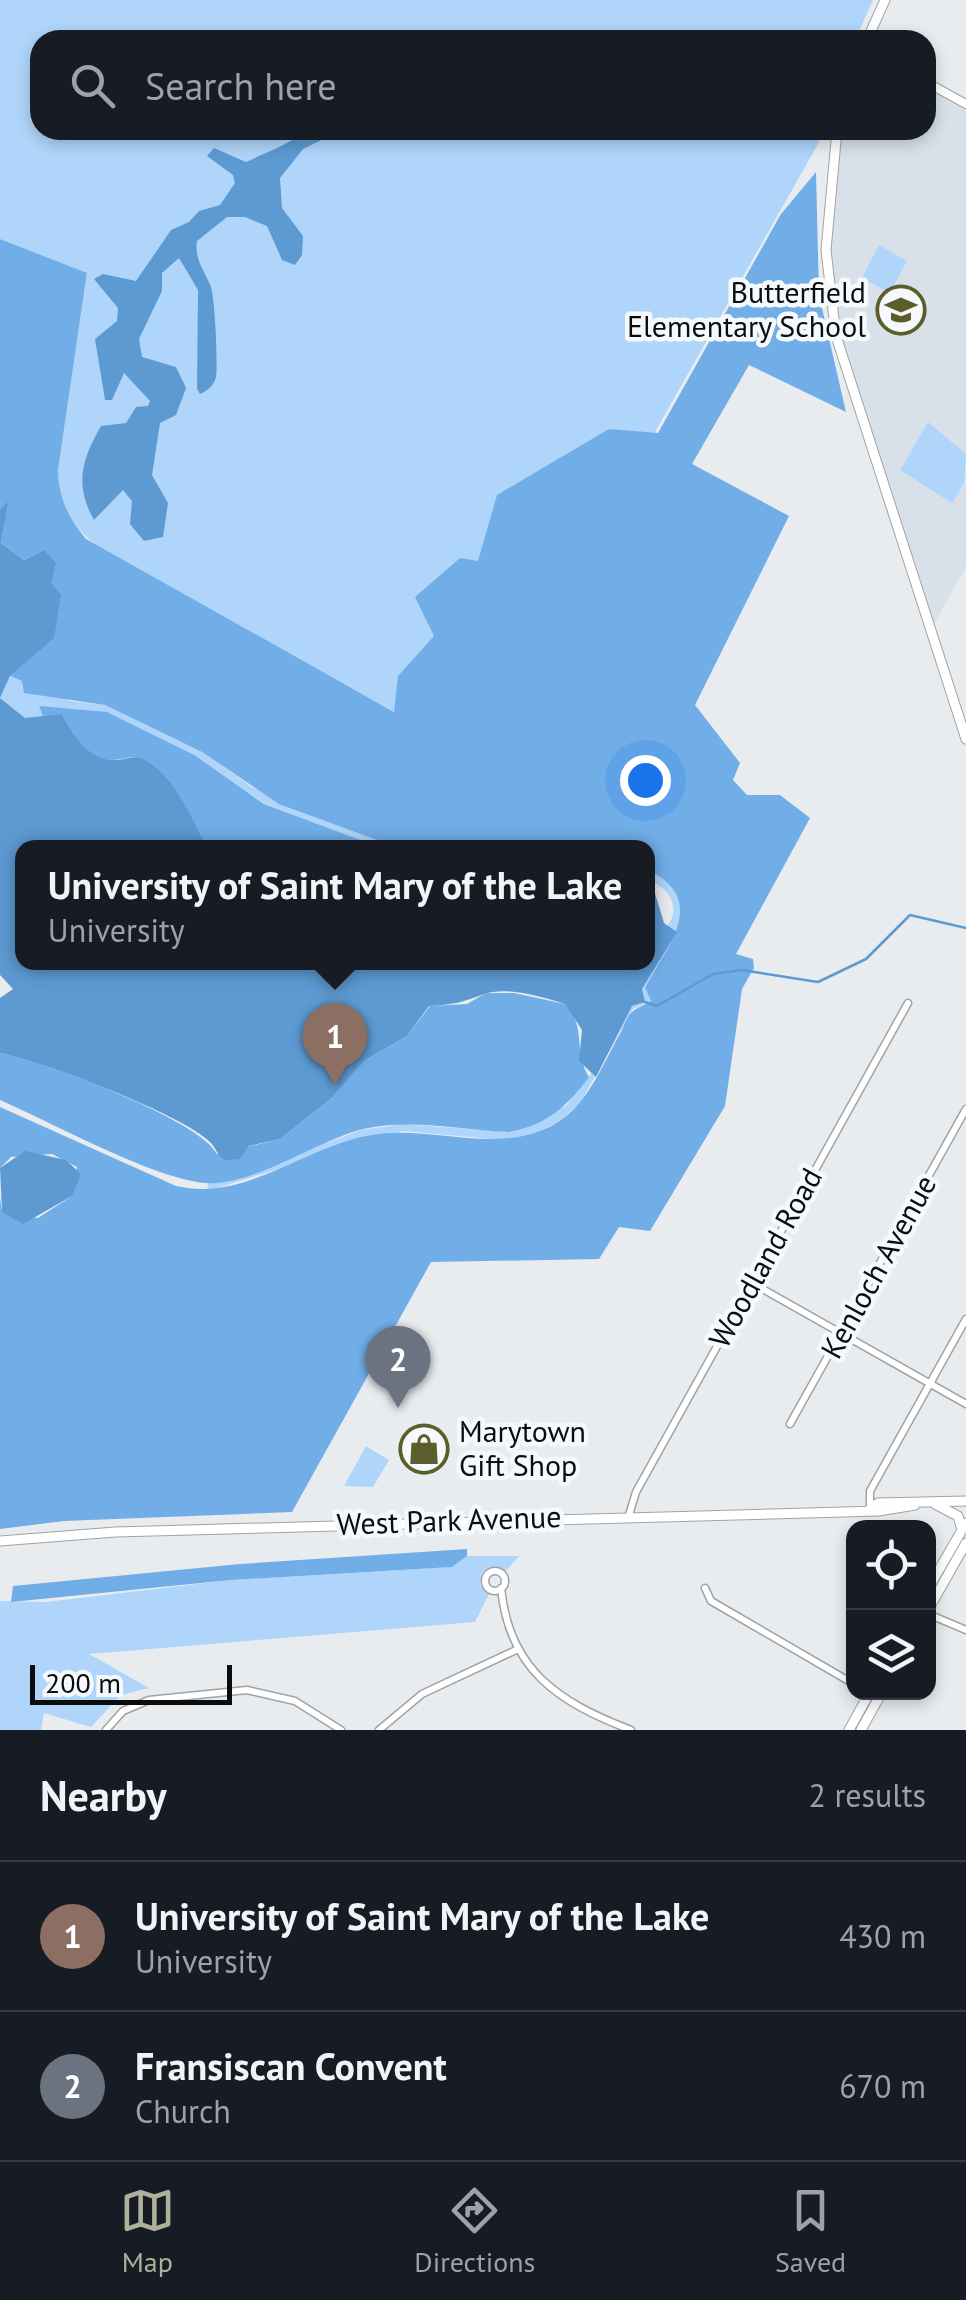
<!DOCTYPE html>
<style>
body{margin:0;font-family:"PT Sans",sans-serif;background:#242831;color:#f1f3f6}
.controls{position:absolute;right:30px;bottom:30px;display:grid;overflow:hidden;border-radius:20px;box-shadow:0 5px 15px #0003}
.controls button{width:90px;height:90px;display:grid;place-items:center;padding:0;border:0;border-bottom:2px solid #363941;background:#171b24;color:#f1f3f6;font:50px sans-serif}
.scale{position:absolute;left:30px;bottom:25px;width:202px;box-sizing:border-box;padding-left:10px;border:5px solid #0b0c0d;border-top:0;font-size:28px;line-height:35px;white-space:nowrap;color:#0b0c0d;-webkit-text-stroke:8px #f6f9fc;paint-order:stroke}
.you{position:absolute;left:645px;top:780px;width:35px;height:35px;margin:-25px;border:8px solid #fff;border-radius:50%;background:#1a73e8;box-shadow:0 0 0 15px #1a73e833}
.badge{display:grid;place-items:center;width:65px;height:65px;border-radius:50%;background:#aeb09a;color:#fff;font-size:32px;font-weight:700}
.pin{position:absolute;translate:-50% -82px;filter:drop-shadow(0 2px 5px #0008)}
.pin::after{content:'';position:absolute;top:52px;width:35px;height:30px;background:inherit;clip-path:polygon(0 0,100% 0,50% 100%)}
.popup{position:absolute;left:15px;top:840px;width:640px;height:130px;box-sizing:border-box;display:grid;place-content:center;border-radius:20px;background:#171b24;filter:drop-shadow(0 2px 8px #0005);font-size:32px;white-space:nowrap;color:#9ea1a6}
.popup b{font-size:38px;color:#f1f3f6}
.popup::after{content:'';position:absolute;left:50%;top:100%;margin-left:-20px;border:20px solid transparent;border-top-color:#171b24}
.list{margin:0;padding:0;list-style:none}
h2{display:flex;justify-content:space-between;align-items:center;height:130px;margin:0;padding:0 40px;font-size:42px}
h2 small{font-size:32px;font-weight:400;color:#9ea1a6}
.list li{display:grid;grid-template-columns:65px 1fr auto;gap:30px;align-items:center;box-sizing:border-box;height:150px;padding:0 40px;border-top:2px solid #363941}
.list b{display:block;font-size:38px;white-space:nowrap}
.list p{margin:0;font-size:32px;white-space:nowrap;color:#9ea1a6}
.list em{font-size:32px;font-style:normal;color:#9ea1a6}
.icon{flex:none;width:55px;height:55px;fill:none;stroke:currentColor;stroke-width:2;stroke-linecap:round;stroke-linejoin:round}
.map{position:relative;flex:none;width:966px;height:1730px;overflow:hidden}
.search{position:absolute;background:#171b24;box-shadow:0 5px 15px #0003;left:30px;right:30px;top:30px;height:110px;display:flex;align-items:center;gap:25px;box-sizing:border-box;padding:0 35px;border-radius:30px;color:#9ea1a6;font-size:38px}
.sheet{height:430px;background:#171b24}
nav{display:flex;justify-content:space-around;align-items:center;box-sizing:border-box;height:140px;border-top:2px solid #363941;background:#171b24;font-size:28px;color:#9ea1a6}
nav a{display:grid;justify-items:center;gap:5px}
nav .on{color:#aeb09a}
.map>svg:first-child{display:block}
.built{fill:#d8e1ea}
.green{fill:#afd5fa}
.forest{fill:#71aee8}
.water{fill:#5d9ad2}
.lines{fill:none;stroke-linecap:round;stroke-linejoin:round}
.stream{stroke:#5d9ad2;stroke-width:2.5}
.minor-casing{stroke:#a0a3a6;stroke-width:9}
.tertiary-casing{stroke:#a0a3a6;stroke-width:10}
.secondary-casing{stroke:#a0a3a6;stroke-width:11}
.minor{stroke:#fff;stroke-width:6}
.tertiary{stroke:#fff;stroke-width:8}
.secondary{stroke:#fff;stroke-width:9}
.labels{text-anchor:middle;stroke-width:9;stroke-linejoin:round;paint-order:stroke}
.poi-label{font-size:30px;fill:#0b0c0d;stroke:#f6f9fc;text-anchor:end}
.street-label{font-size:30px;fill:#0b0c0d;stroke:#f6f9fc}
</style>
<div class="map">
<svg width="966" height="1730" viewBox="0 0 966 1730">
<rect width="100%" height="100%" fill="#e9ecef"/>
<path class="built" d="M926 83 966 105V567L930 631 844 370 826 250 839 130H926Z"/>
<path class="green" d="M0 0H873L855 40H40V130H826L472 755 107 553C75 532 59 508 58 470L87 274 0 239Z
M879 245 907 261 890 293 862 278Z
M928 422 966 454 964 483 952 503 900 470Z
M10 676 71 701 105 705 202 752 252 787 388 844 420 847 374 846 265 804 196 756 44 710V718H25L0 698Z
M648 870C709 900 668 945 645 988L651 1001 633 1009 580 1103 561 1120 529 1137 504 1140 403 1131 207 1191 208 1183 223 1182 361 1130 403 1124 508 1132 566 1106 589 1077 672 918C678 897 663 888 648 878Z
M366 1446 389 1460 373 1487 344 1486Z
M467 1556H519L505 1572 493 1567 482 1572 480 1585 489 1594 475 1622 89 1654 149 1688 121 1695 91 1727 44 1713 41 1730H0V1601L46 1602 231 1580 452 1567Z"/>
<path class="forest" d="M816 172 819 295 846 412 749 365 692 464 789 516 695 705 740 763 733 780 747 795H780L810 818 736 954 753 959 754 968 742 989 725 1106 650 1231 619 1227 599 1259 431 1262 292 1512 64 1521 0 1529V1198L2 1212 38 1218 72 1196 77 1167 52 1154 11 1157 0 1168V1107L176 1186C243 1202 302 1149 366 1136 430 1122 503 1160 561 1120 590 1100 604 1061 621 1032 624 1026 627 1016 632 1012 636 1008 645 1005 651 1001L645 988C668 945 709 900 648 870V848L576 843 388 844 279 804 202 752 105 705 24 693 22 681 10 676 28 659 51 583 44 550 24 560 1 543 7 504 0 509V239L87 273 58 470C59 499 68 517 86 539L394 712 398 676 434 636 415 597 460 558 478 561 497 495 609 429 658 433 781 214Z
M39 706 107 712 196 756 264 804 379 847H208C189 815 177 779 143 760 132 754 124 760 112 760 85 759 74 734 62 714L44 718Z
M486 993H514L565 1004C587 1027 573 1051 589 1077 567 1107 545 1126 508 1132 461 1130 410 1118 363 1129 316 1141 252 1187 205 1183 152 1178 53 1123 0 1100V1053C42 1061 199 1119 217 1154L280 1139 331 1099 364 1061 407 1036 430 1006 467 1004Z
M467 1549V1556L452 1567 231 1580 11 1602 13 1586 240 1564Z"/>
<path class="water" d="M304 130H342L303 149 280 178 282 208 303 236 302 255 295 265 282 260 267 226 245 217H227L197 241C194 260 205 271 211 287 215 300 218 364 216 377 214 386 207 391 200 394L197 389 198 290 179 258 162 273V291L139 339 142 357 176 367 186 388 176 415 160 423 152 475 168 503 163 537 144 541 130 524 132 501 123 490 94 520C74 484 82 459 101 426L126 423 136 407 148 406 150 401 124 373 112 400H105L95 339 117 321 118 308 94 279 103 274 136 281 171 230 189 222 199 211 220 205 235 183 233 175 207 156 214 148 246 162C262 154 294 143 304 130Z
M8 502 1 543 24 560 44 550 56 563 51 583 61 595 54 638 10 676 0 698V509Z
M0 698 25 718 62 714C74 734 85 758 112 760 123 761 132 754 143 759 177 778 189 815 208 847L22 848V962H648V887L654 890 664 923 677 932 642 989 645 1002 632 1006 596 1077 579 1061 582 1030 565 1004C542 997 507 986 484 994 464 1002 452 1005 429 1006L407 1036 364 1061 331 1099 280 1139 249 1146 240 1159 225 1160C217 1155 216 1148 210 1142 182 1114 41 1061 0 1053V998L13 989 0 975Z
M25 1151 66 1160 81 1174 72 1196 23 1224 2 1212 0 1168Z"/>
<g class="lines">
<path class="stream" d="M645 1002 657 1006 713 974 742 970 818 982 866 959 910 915 966 928"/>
<g class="minor-casing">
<path id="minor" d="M752 1283 966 1404
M790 1424 966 1109
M870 1509V1491L966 1319
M629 1515 636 1492 908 1003
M485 1581a10 10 0 1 1 20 0a10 10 0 1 1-20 0Z
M501 1588C509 1670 558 1702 631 1730
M705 1588 711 1601 854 1684
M928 1614 966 1630
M106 1730 123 1711 149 1700 247 1690 295 1701 341 1730
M379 1730 422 1694 516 1650"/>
</g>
<g class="tertiary-casing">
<path id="tertiary" d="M926 82 966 104"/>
</g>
<g class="secondary-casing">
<path id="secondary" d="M867 40 885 0
M837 130 826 250 836 336 966 739
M935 1504 958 1516 962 1530
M870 1509 878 1503 966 1501
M0 1541 115 1532 879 1511 915 1505
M928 1589 966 1523
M928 1610 966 1543
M849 1730 870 1692
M861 1730 882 1692"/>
</g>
<use href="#minor" class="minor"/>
<use href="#tertiary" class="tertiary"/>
<use href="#secondary" class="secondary"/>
</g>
<defs>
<g id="school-ring" transform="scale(2.5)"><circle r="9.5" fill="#f6f9fc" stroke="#5b5d2a" stroke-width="1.5"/><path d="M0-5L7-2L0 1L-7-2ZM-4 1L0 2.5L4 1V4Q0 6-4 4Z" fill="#5b5d2a"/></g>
<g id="shop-ring" transform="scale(2.5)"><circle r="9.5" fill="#f6f9fc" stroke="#5b5d2a" stroke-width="1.5"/><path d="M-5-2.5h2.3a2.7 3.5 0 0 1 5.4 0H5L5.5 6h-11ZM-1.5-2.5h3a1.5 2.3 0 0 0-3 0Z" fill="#5b5d2a"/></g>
</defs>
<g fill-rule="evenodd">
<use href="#school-ring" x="901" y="310"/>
<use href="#shop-ring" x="424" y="1449"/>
</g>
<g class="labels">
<g class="poi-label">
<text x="866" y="303">Butterfield<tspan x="866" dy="34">Elementary School</tspan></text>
<text x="459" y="1442" text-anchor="start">Marytown<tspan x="459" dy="34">Gift Shop</tspan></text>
</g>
<g class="street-label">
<text transform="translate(766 1258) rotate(-61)" y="10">Woodland Road</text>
<text transform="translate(879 1267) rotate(-61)" y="10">Kenloch Avenue</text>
<text transform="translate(449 1521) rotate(-2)" y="10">West Park Avenue</text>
</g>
</g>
</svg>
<div class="controls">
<button><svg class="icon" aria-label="locate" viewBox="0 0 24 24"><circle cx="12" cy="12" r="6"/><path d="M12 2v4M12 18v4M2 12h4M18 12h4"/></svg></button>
<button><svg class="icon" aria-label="layers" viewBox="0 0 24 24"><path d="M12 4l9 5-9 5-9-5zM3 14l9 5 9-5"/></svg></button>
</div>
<div class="scale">200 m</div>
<div class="you"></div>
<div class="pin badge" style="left:335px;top:1085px;background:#8d6e63">1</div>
<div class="popup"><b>University of Saint Mary of the Lake</b>University</div>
<div class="pin badge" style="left:398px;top:1408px;background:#6b7280">2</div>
<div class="search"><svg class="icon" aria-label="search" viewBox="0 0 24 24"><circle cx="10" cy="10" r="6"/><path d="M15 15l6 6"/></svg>Search here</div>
</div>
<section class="sheet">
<h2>Nearby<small>2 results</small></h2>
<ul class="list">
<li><span class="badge" style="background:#8d6e63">1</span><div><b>University of Saint Mary of the Lake</b><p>University</p></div><em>430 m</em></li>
<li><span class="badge" style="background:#6b7280">2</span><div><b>Fransiscan Convent</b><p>Church</p></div><em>670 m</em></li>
</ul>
</section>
<nav>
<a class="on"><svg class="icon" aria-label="map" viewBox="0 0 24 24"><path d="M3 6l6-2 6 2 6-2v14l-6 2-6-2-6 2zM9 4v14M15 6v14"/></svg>Map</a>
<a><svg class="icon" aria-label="directions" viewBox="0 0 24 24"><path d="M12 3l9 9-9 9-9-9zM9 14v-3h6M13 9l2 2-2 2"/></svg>Directions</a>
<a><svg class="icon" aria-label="saved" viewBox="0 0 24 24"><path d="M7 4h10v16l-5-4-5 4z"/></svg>Saved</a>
</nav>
